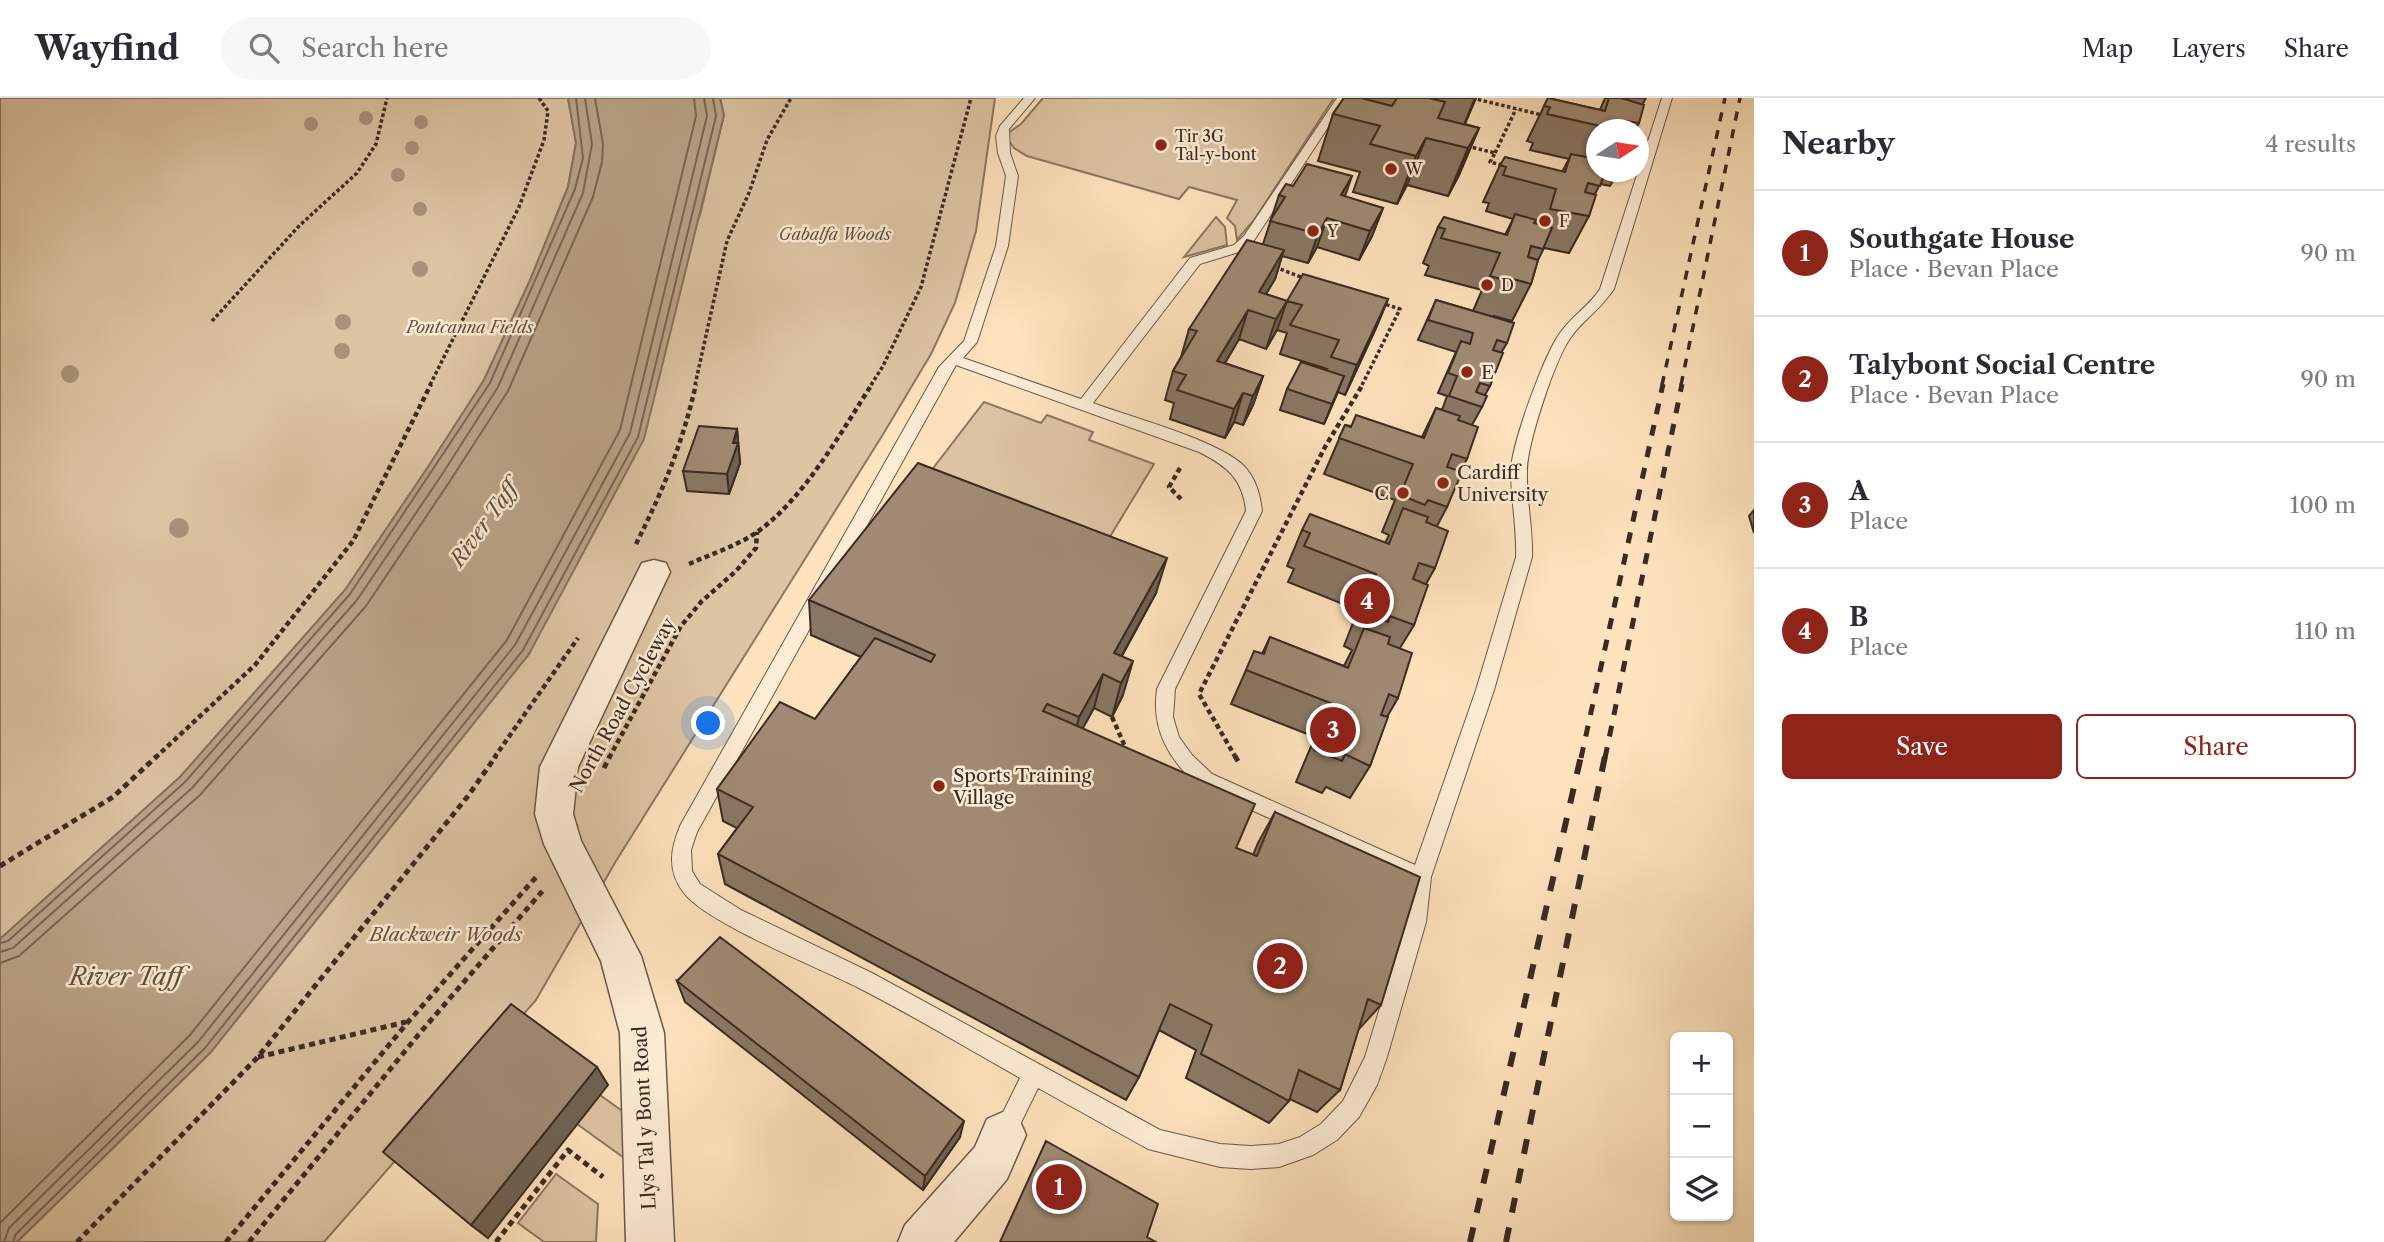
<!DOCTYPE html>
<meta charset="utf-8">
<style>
body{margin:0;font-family:"Libre Caslon Text",serif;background:#f7f7f7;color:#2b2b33}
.controls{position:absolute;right:21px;bottom:21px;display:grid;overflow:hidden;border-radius:10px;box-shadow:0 2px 5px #0004}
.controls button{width:63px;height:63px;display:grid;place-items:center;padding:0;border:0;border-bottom:2px solid #e1e1e2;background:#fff;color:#2b2b33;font:35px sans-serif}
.compass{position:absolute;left:1586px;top:21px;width:63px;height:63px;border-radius:50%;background:#fff;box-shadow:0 2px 5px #0004;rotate:78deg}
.you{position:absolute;left:709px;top:626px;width:24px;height:24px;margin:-18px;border:5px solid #fff;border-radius:50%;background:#1a73e8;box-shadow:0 0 0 10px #1a73e833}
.badge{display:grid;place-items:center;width:46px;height:46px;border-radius:50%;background:#8f2418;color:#fff;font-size:23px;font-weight:700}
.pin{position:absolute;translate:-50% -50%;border:4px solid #fff;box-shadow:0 2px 7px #0006}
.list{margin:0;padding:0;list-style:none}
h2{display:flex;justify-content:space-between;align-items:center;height:91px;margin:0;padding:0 28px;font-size:30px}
h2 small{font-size:23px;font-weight:400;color:#7c7c81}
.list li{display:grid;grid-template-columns:46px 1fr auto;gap:21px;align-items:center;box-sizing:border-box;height:126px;padding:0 28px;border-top:2px solid #e1e1e2}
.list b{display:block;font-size:26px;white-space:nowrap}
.list p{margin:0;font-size:23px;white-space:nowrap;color:#7c7c81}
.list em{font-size:23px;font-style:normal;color:#7c7c81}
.actions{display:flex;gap:14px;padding:21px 28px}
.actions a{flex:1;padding:16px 0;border:2px solid #8f2418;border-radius:10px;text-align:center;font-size:24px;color:#8f2418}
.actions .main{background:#8f2418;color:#fff}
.icon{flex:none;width:38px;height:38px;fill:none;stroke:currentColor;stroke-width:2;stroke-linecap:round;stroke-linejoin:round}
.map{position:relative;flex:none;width:1754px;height:1144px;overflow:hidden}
header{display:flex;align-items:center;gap:42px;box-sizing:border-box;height:98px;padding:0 35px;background:#fff;border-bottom:2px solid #e1e1e2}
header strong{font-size:33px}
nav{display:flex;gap:38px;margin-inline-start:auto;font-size:24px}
.search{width:490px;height:63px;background:#f7f7f7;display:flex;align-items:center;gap:18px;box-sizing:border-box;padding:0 24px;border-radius:38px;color:#7c7c81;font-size:26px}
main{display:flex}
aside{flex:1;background:#fff}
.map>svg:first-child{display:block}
.green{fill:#ddc4a3;stroke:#8c7762;stroke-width:2}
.water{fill:#bba489;stroke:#87735f;stroke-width:2}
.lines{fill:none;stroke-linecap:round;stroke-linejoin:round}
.shore{stroke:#7a6755;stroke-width:2}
.lane-casing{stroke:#6b5848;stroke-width:2}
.street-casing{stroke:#6b5848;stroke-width:3}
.path-far2{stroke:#3a2a21;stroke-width:3.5;stroke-dasharray:3.5 2.5;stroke-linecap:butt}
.path-far1{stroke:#3a2a21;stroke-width:4.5;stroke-dasharray:5 3.5;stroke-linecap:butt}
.path{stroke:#3a2a21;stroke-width:5;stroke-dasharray:6 4.5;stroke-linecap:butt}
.lane{fill:#feedd5;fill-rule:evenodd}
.street{fill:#feedd5;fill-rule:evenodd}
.rail-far2{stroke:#3a2a21;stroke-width:3.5;stroke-dasharray:9 9;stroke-linecap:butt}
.rail-far1{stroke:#3a2a21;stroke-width:5;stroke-dasharray:11 11;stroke-linecap:butt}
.rail{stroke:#3a2a21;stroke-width:6;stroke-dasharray:15 15;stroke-linecap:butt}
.tree{fill:#a9927a}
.wall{fill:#8a7763;stroke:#3a2a21;stroke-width:2}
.shaded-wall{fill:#706150;stroke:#3a2a21;stroke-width:2}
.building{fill:#a08a73;stroke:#3a2a21;stroke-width:2}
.poi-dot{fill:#8f2418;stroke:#feedd5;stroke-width:2.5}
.labels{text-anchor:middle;stroke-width:5;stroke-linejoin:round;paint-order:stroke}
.far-poi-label{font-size:16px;fill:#3a2a21;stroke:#feedd5;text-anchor:start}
.far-park-label{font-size:16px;font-style:italic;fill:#635042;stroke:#feedd5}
.poi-label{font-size:19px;fill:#3a2a21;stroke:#feedd5;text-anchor:start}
.street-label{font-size:19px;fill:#3a2a21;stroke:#feedd5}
.park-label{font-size:19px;font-style:italic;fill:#635042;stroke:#feedd5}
.water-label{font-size:21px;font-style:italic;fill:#614f40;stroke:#feedd5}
.near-water-label{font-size:24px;font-style:italic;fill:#614f40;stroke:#feedd5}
</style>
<header>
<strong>Wayfind</strong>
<div class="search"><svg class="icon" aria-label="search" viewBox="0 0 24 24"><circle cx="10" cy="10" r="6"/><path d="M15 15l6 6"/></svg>Search here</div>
<nav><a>Map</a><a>Layers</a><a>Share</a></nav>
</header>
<main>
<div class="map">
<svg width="1754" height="1144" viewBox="0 0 1754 1144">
<rect width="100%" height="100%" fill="#fee3be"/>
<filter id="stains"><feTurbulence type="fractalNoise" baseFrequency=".00286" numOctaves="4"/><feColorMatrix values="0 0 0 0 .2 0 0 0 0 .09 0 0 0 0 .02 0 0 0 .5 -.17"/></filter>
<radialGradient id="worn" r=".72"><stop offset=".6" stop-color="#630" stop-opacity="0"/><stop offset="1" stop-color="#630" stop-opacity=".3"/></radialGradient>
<path class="green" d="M0 0H568L576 45 568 89 531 180 484 282 428 369 345 492 180 679 0 841Z
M720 0H995L976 133 955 205 931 256 882 338 616 763 536 902 324 1144H17L210 955 529 556 700 117 724 17Z
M1043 0H1334L1254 122 1237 142 1235 128 1227 120 1237 102 1189 89 1179 101 1027 58 1014 50 1007 40 1008 35 1021 26Z
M1216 119 1225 129 1227 147 1184 159Z
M984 304 1041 325 1047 317 1093 334 1089 342 1154 366 1091 470 911 399Z
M600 997 625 1015 627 1062 577 1026Z
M556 1076 598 1106 596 1144H544L518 1125Z"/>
<path class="water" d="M568 0H720L724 17 644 341 529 556 210 955 17 1144H0V841L180 679 345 492 428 369 484 282 531 180 568 89 576 45Z"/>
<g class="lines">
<path class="shore" d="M0 845 8 843 185 684 350 496 490 285 575 91 583 60 576 0
M0 854 13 850 192 690 357 502 441 378 498 289 583 95 592 46 585 0
M0 865 19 858 200 697 366 508 450 383 508 293 593 99 602 64 603 46 595 0
M0 1125 190 937 507 542 620 332 696 18 694 0
M4 1144 9 1130 198 944 515 547 630 335 707 18 704 0
M13 1144 16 1136 205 950 523 552 638 339 716 18 713 0"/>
<g class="lane-casing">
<path id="lane" d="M1024 0H1035L1009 31 1010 55 1018 78 1008 148 977 244 963 260 1081 301 1190 160 1234 147 1244 138 1337 0H1347L1253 144 1242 153 1200 166 1093 305C1130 319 1218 342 1244 368 1256 381 1260 396 1262 413L1175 591 1173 619 1179 639 1192 657 1212 676 1415 767 1476 592 1516 459C1517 430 1511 401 1511 372 1512 345 1544 257 1560 235 1572 218 1589 208 1600 191L1662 0H1672L1614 191C1600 212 1584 221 1571 239 1555 261 1527 346 1527 373 1526 401 1533 430 1532 459L1494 592 1431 779 1426 824 1387 959 1377 987 1359 1019 1337 1042 1313 1057 1279 1069 1251 1071 1220 1069 1148 1051 1038 990 1011 1045 1003 1048 995 1045 992 1037 1020 980C965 949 912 917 857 889 819 870 705 824 684 795 667 773 670 751 681 726L939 269 964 243 996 148 1006 78 998 55 996 38 1000 28ZM956 267 1199 354C1227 368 1243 381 1246 413L1157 591C1151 632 1169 661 1198 688L1411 784 1406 824 1365 959 1343 1003 1321 1026 1300 1039 1279 1046 1251 1048 1220 1046 1160 1032 872 875 741 812 700 786 692 773 691 752 697 734Z"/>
</g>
<g class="street-casing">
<path id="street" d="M654 462 666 465 670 474 578 669 573 716 581 743 641 858 664 935 674 1144H626L620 935 601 863 544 746 535 716 540 669 642 465Z
M1003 1014 1019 1021 1026 1037 1007 1081 954 1144H898L905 1127 975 1049 987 1021Z"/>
</g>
<path class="path-far2" d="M1472 0 1542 17
M1467 48 1495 55 1490 64 1505 68
M1495 55 1516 11
M1275 169 1306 181
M212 223 299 128 357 75 376 46 387 0
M430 287 519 109 544 42 548 13 539 0
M695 287 727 143 749 95 767 42 791 0
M871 287 883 268 921 189 971 0
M1362 287 1400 211 1381 205"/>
<path class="path-far1" d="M1180 370 1169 389 1181 401
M636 446C664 390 682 347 696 286
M689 466C711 456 737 448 757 434 803 402 842 333 872 286
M1112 619 1127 653
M155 660 255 567 353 443 431 286
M494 660 578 540
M609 660 681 528 701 504 736 473 756 450 757 434
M1236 660 1199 596 1325 349 1363 286"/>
<path class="path" d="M1235 658 1239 665
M604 670 610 658
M0 768 113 699 157 658
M258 959 406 924
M77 1144 257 960 468 698 496 658
M226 1144 408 924 537 778
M249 1144 419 936 545 790
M496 1144 568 1052 603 1079"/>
<use href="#lane" class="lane"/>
<use href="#street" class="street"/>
<path class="rail-far2" d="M1662 287 1725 0
M1681 287 1740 0"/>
<path class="rail-far1" d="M1581 660 1663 286
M1605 660 1682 286"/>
<path class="rail" d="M1470 1144 1581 658
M1506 1144 1605 658"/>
</g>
<g class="tree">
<circle cx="366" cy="20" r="7"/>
<circle cx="421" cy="24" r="7"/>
<circle cx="311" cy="26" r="7"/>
<circle cx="412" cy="50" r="7"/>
<circle cx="398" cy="77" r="7"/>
<circle cx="420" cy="111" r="7"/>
<circle cx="420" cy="171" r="8"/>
<circle cx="343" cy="224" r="8"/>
<circle cx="342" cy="253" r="8"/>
<circle cx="70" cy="276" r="9"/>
<circle cx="179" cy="430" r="10"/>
</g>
<path class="wall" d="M1344 0H1476L1465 26 1479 30 1459 77 1448 98 1407 87 1397 106 1353 94 1360 74 1318 63 1333 16Z
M1548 0 1600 12 1605 0H1646L1642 7 1639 25 1635 32H1597V74H1618L1610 88 1600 86 1595 96 1589 118 1569 155 1544 150 1538 162 1531 186 1512 223 1494 218V219L1507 245 1501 255 1490 288 1485 297 1482 309 1472 327 1467 361 1460 374 1447 409 1437 428 1435 470 1426 486 1414 527 1400 550 1398 600 1387 619 1370 668 1350 700 1326 689 1322 695 1296 684 1315 639 1231 606 1246 572 1262 556 1270 539 1344 568 1352 552 1344 548 1358 512 1288 484 1294 471 1287 468 1302 432 1385 445 1389 437 1382 434 1395 402 1324 376 1345 327 1422 339 1436 310 1442 312 1447 298 1438 295 1456 254 1418 242 1436 202 1473 213 1482 192 1425 177 1429 168 1423 165 1438 129 1505 137 1513 121 1486 113 1489 105 1483 104 1500 67 1562 74 1569 61 1530 52 1533 45 1527 43Z
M1279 97 1345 99 1383 110 1372 138 1359 162 1317 149 1308 165 1282 158 1275 181 1266 196 1287 203 1388 201 1376 230 1345 297 1338 294 1324 326 1280 312 1287 291 1326 272 1327 271 1280 256 1287 235 1277 232 1266 251 1239 241 1225 265 1263 278 1253 307 1243 327 1234 324 1225 340 1170 321 1174 305 1165 302 1173 273 1181 259 1189 231 1263 146Z
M737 331 740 365 729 396 687 393 683 373Z
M1754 412V435L1749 418Z
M1156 495 1122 558 1123 597 1112 619 1094 610 1082 631 1236 750 1253 757 1258 745 1275 714 1381 907 1358 932 1340 992 1317 1014 1290 1001 1289 1003 1269 1025 1186 980 1196 952 1159 932 1139 979 1126 1002 725 786 718 756 737 730 723 723 717 691 815 621 861 559 811 537 809 502Z
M677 883 960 1039 923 1092 685 904Z"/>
<path class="shaded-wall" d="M1475 0H1476L1458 41Z
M1479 30 1459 77 1448 98 1468 50Z
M1426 40 1407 87 1397 106 1416 58Z
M1352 78 1342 107 1341 97Z
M1383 110 1372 138 1359 162 1370 133Z
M1327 120 1317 149 1308 165 1318 136Z
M1284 152 1275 181 1255 214 1259 194Z
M1388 201 1376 230 1345 297 1357 267Z
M1287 203 1277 232 1266 251 1276 221Z
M1248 212 1239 241 1209 292 1217 263Z
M1263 278 1253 307 1243 327 1253 298Z
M1344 278 1336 298 1324 326 1332 306Z
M1243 295 1234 324 1225 340 1234 311Z
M737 331 740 365 729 396 727 376Z
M1167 460 1156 495 1110 579 1114 555Z
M1133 563 1123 597 1112 619 1121 585Z
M1103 576 1094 610 1071 652 1079 619Z
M597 969 608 987 488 1140 471 1127Z
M964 1023 960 1039 923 1092 925 1078Z"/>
<path class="building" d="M1344 0H1361L1392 8 1397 0H1429L1445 4 1438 20 1479 30 1468 50 1426 40 1416 58 1370 46 1380 28 1333 16Z
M1548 0 1605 13 1609 0H1621L1644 7 1639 25 1627 23 1624 30 1629 32H1598L1600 28 1547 16 1550 9 1544 8Z
M1571 56 1591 60 1590 63 1597 65V74H1605L1600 88 1588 85 1585 94 1596 97 1589 118 1550 111 1556 91 1503 77 1506 69 1500 67 1505 59 1565 74Z
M1307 66 1352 78 1341 97 1383 110 1370 133 1327 120 1318 136 1270 123 1285 99 1279 97 1286 86 1293 88Z
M1515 116 1536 122 1534 125 1552 130 1543 151 1531 148 1528 159 1538 162 1531 186 1513 181 1511 184 1490 178 1500 155 1441 140 1445 131 1438 129 1444 119 1507 137Z
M1247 142 1284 152 1259 194 1287 203 1276 221 1248 212 1217 263 1263 278 1253 298 1243 295 1234 311 1177 292 1186 277 1173 273 1197 233 1189 231Z
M1303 176 1388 201 1357 267 1331 259 1339 242 1290 227 1302 207 1287 203Z
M1436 202 1514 225 1507 245 1497 242 1493 252 1503 255 1490 288 1480 285 1476 294 1487 298 1482 309 1449 298 1457 278 1448 275 1461 243 1470 246 1473 235 1428 222Z
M1301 264 1344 278 1332 306 1287 291Z
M1436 310 1460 318 1458 322 1478 329 1467 361 1452 356 1447 369 1462 374 1447 409 1428 402 1425 407 1400 397 1413 366 1339 340 1345 327 1351 329 1356 317 1424 340Z
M699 328 737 331 733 345H738L727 376 683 373Z
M918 365 1167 460 1114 555 1133 563 1121 585 1103 576 1079 619 1047 606 1043 613 1255 706 1236 750 1257 758 1275 714 1420 779 1381 907 1368 901 1340 992 1299 972 1289 1003 1201 956 1212 927 1170 906 1139 979 718 756 753 709 717 691 780 604 815 621 875 540 931 564 935 557 809 502Z
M1403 410 1428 419 1426 424 1448 433 1435 470 1419 465 1413 481 1428 487 1414 527 1390 518 1388 524 1362 514 1376 476 1304 448 1310 435 1302 432 1310 416 1389 446Z
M1364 530 1390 539 1388 546 1412 555 1398 600 1389 596 1381 617 1388 619 1370 668 1345 656 1342 663 1314 652 1333 606 1246 572 1254 553 1264 556 1270 539 1348 570Z
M720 839 964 1023 925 1078 677 883Z
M511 906 597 969 471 1127 383 1054Z
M1046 1043 1158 1106 1147 1139 1156 1144H1000Z"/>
<g class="poi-dot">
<circle cx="1161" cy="47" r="7"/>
<circle cx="1391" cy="71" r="7"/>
<circle cx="1545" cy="123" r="7"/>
<circle cx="1313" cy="133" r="7"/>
<circle cx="1487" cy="187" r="7"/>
<circle cx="1467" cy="274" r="7"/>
<circle cx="1443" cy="385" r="7"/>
<circle cx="1403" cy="395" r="7"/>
<circle cx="939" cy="688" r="7"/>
</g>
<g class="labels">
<g class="far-poi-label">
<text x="1175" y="44">Tir 3G<tspan x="1175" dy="18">Tal-y-bont</tspan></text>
<text x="1405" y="77">W</text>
<text x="1559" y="129">F</text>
<text x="1327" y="139">Y</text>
<text x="1501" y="193">D</text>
</g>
<g class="far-park-label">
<text x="835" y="142">Gabalfa Woods</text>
<text x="470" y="235">Pontcanna Fields</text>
</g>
<g class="poi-label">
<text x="1481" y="281">E</text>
<text x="1457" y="381">Cardiff<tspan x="1457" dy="22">University</tspan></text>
<text x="1389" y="402" text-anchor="end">C</text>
<text x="953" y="684">Sports Training<tspan x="953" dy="22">Village</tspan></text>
</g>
<g class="street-label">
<text transform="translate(622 607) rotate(-61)" y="7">North Road Cycleway</text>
<text transform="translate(644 1020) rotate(-93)" y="7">Llys Tal y Bont Road</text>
</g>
<g class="park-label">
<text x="446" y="843">Blackweir Woods</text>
</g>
<g class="water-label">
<text transform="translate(484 426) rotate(-54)" y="7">River Taff</text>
</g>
<g class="near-water-label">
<text x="126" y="887">River Taff</text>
</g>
</g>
<rect width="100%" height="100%" filter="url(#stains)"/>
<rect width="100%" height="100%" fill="url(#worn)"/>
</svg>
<div class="controls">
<button>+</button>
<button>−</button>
<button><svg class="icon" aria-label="layers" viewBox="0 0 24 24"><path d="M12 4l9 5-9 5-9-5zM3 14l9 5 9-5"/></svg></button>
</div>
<svg class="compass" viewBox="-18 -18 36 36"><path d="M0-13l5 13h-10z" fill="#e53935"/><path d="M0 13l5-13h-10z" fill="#7c7c81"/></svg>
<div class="you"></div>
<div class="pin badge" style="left:1059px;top:1089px">1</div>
<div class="pin badge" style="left:1280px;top:868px">2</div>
<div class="pin badge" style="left:1333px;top:632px">3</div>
<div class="pin badge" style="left:1367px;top:503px">4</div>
</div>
<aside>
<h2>Nearby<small>4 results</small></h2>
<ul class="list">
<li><span class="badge">1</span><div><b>Southgate House</b><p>Place · Bevan Place</p></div><em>90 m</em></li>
<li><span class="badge">2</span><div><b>Talybont Social Centre</b><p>Place · Bevan Place</p></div><em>90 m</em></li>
<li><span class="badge">3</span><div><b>A</b><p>Place</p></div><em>100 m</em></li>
<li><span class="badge">4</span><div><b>B</b><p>Place</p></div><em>110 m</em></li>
</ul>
<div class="actions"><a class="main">Save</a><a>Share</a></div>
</aside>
</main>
